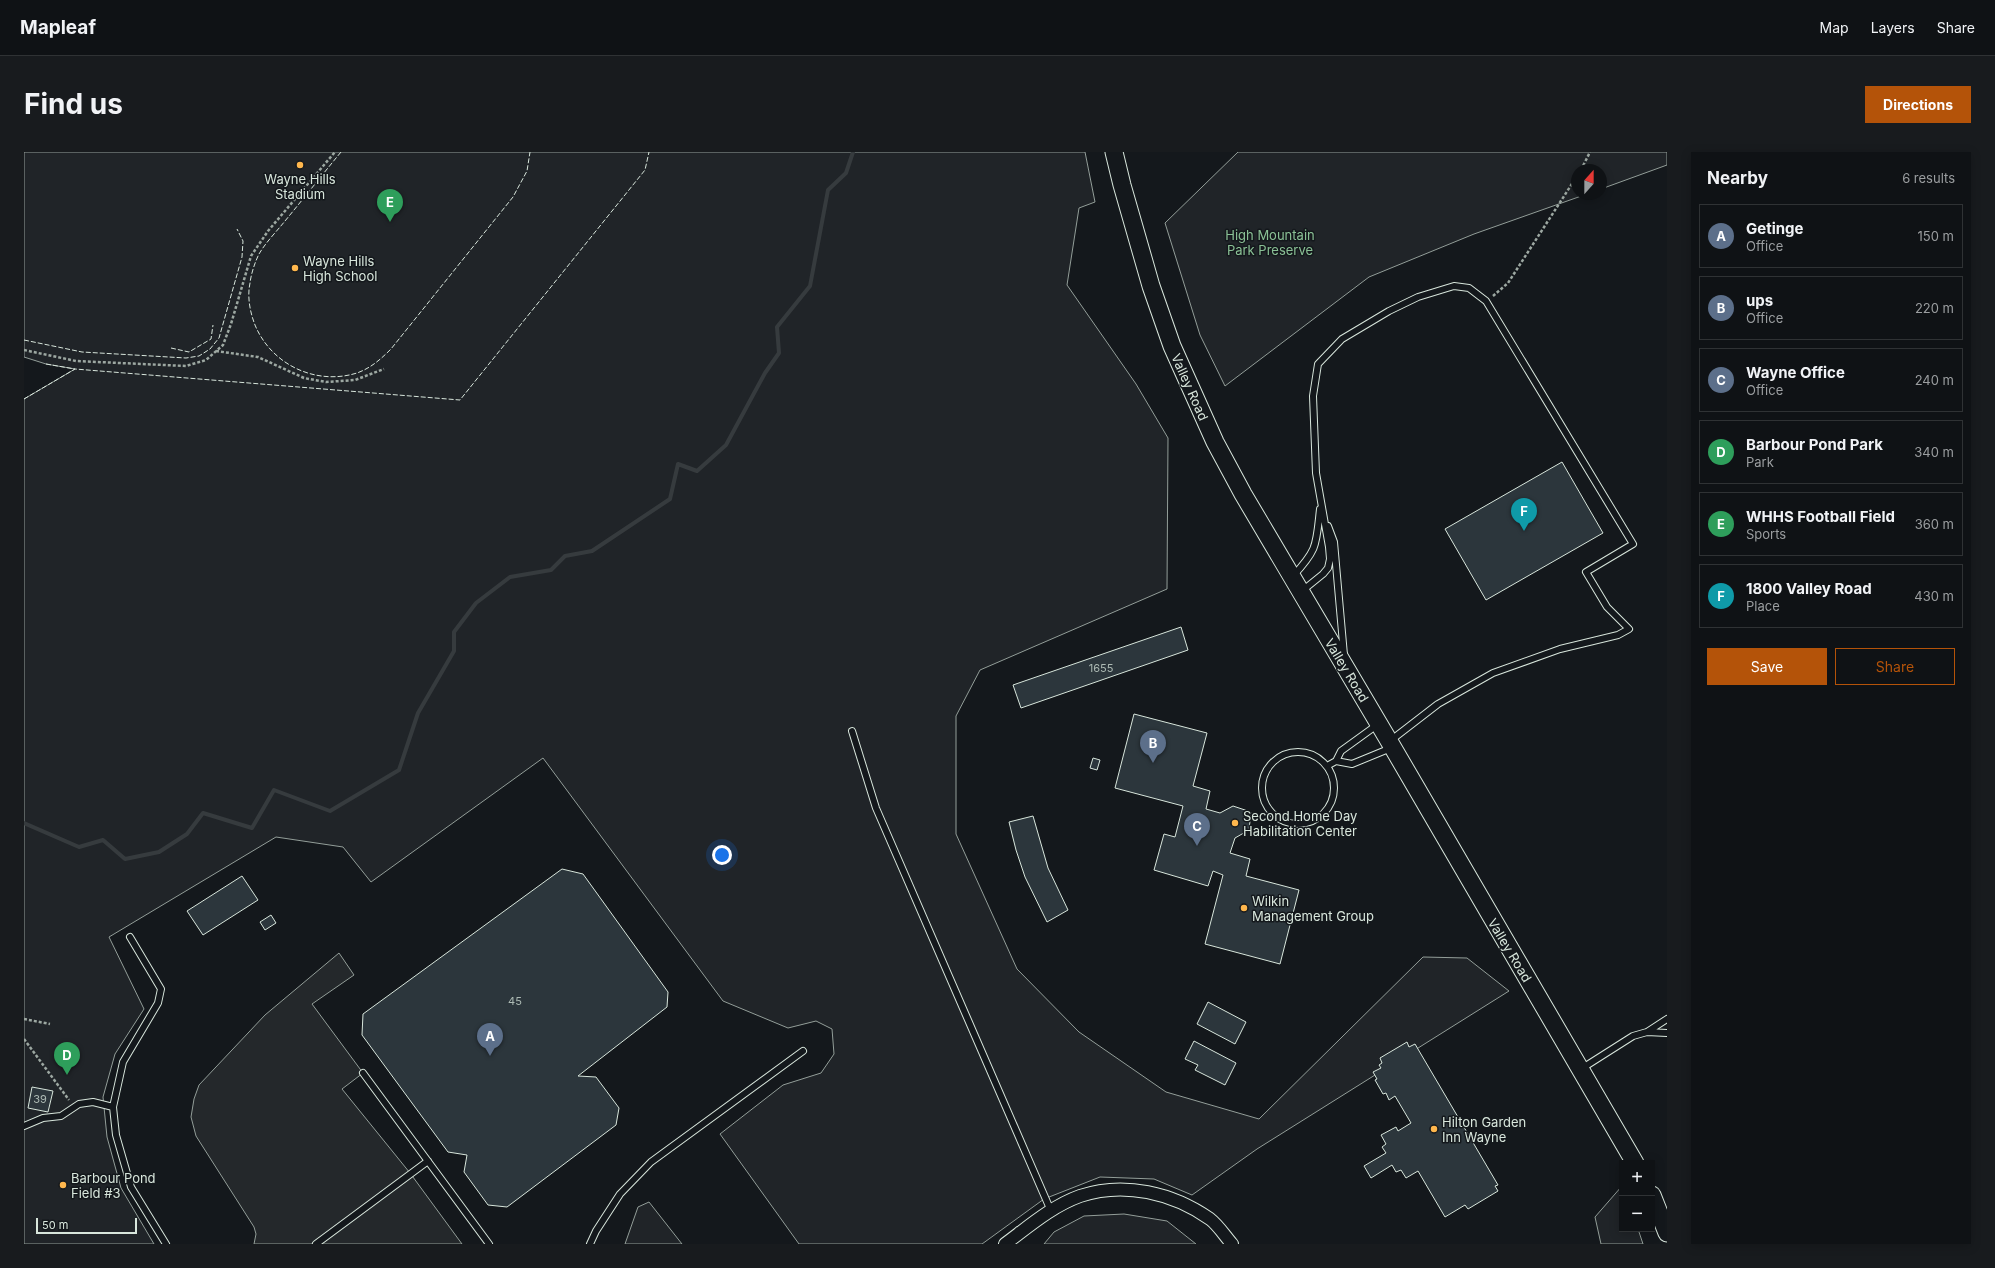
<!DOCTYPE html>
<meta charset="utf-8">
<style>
body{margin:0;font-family:Inter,sans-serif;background:#181b1e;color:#f1f3f6}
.controls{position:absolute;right:12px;bottom:12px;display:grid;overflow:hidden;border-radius:0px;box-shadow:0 2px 10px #0003}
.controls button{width:36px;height:36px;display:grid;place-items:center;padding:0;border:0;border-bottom:1px solid #2f3234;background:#0f1215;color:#f1f3f6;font:20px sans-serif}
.compass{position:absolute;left:1547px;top:12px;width:36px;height:36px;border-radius:50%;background:#0f1215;box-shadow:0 2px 10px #0003;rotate:21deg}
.scale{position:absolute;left:12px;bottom:10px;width:101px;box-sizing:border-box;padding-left:4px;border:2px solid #d8e6dc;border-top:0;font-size:11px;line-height:14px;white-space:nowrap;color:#d8e6dc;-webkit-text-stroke:3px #14181c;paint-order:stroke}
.you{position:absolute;left:698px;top:703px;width:14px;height:14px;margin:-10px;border:3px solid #fff;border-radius:50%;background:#1a73e8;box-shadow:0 0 0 6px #1a73e833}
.badge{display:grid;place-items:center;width:26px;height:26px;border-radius:50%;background:#b45309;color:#fff;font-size:13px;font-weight:700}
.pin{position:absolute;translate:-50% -33px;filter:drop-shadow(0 1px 2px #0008)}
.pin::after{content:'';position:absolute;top:21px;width:14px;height:12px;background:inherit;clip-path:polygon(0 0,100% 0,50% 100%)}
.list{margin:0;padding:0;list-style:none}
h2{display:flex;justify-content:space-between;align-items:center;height:52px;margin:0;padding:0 16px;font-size:17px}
h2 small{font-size:13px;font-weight:400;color:#9b9ea0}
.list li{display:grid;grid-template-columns:26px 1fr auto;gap:12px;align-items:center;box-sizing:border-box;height:64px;margin:0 8px 8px;padding:0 8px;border:1px solid #2f3234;border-radius:0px}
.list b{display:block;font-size:15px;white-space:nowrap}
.list p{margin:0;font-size:13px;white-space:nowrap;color:#9b9ea0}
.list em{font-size:13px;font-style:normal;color:#9b9ea0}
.actions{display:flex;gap:8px;padding:12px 16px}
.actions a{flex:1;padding:9px 0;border:1px solid #b45309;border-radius:0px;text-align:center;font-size:14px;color:#b45309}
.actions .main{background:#b45309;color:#fff}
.map{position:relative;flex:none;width:1643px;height:1092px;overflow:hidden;border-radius:0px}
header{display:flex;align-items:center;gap:24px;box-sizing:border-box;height:56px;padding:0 20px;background:#0f1215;border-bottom:1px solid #2f3234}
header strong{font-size:19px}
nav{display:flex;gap:22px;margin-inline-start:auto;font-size:14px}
.intro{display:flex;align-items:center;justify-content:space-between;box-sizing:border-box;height:96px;padding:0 24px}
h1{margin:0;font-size:28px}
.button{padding:10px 18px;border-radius:0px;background:#b45309;color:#fff;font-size:14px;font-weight:700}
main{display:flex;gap:24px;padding:0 24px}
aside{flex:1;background:#0f1215;border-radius:0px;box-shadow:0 2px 10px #0003}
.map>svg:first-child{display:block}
.green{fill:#202428;stroke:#939e99}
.parking{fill:#24282b;stroke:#939e99}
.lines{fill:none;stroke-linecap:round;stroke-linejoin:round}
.stream{stroke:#363b3e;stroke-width:4}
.building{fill:#2c363c;stroke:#d8e6dc}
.service-casing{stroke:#d8e6dc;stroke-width:8}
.minor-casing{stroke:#d8e6dc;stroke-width:14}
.secondary-casing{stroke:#d8e6dc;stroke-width:19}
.path{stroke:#9da8a2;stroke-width:2.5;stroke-dasharray:3 2;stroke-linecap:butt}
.service{stroke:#14181c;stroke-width:6}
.minor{stroke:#14181c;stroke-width:12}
.secondary{stroke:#14181c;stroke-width:17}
.fence{stroke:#d8e6dc;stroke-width:1;stroke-dasharray:5 2;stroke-linecap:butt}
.poi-dot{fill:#ffb74d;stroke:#14181c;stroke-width:1.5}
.labels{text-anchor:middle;stroke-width:3;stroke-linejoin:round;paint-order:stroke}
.number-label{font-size:11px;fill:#adbab4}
.poi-label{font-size:13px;fill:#d8e6dc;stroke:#14181c;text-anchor:start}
.park-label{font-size:13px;fill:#8ac095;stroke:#14181c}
.street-label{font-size:13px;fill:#d8e6dc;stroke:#14181c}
</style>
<header>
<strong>Mapleaf</strong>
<nav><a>Map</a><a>Layers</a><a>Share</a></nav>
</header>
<div class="intro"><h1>Find us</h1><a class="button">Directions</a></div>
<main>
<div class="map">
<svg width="1643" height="1092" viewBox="0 0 1643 1092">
<rect width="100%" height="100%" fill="#14181c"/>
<path class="green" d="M0 0H1061L1071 50 1055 56 1043 133 1112 232 1144 286 1143 437 956 518 932 564V682L993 817 1055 880 1142 940 1235 967 1399 805 1443 806 1485 839 1233 997 1168 1043 1130 1027 1076 1025 1020 1047 958 1092H775L696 982 759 933 797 921 810 902 808 877 792 869 764 876 699 849 519 606 347 730 319 695 252 685 85 785 120 857 91 902 79 945 83 985 97 1036 130 1092H0V247L51 217 22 212 0 205Z
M1214 0H1643V13L1577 37V18H1553V42H1563L1450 82 1345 125 1201 234 1176 183 1141 71Z
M1598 1034V1077H1614L1619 1092H1577L1571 1065Z
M625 1050 658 1092H601L614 1055Z
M1100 1062 1143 1069 1172 1092H1020L1030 1080 1060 1064Z"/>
<path class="parking" d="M315 801 330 823 288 852 339 921 318 937 386 1021 438 1092H230L232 1082 230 1075 172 984 167 965 170 947 175 933 241 863Z"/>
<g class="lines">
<path class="stream" d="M0 671 55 695 79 688 101 707 135 700 163 682 179 661 228 676 250 638 306 659 375 618 394 561 430 499V480L452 451 486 425 527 418 541 404 568 399 646 347 654 312 673 319 702 293 741 221 755 201 753 175 786 134 804 38 822 21 829 0"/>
</g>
<path class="building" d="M1538 310 1579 381 1462 448 1421 377Z
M1157 475 1164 498 997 556 989 533Z
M1110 562 1183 581 1169 634 1186 639 1182 657 1196 661 1209 654 1227 660 1225 678 1211 686 1206 701 1226 707 1222 724 1275 738 1256 812 1181 792 1199 723 1189 719 1184 734 1130 718 1140 682 1151 685 1159 654 1091 636Z
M1069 606 1076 608 1073 618 1066 616Z
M1009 664 1024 716 1044 758 1023 770 1001 725 992 698 985 670Z
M538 717 559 722 644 840 643 855 554 924 572 925 595 956 592 973 483 1055 464 1053 440 1020 443 1003 424 1000 338 883 339 862Z
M218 724 234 748 179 783 163 759Z
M247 763 252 771 241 778 236 770Z
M1184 850 1222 870 1211 892 1173 872Z
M1170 889 1212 911 1201 933 1171 918 1174 913 1161 907Z
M1383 890 1385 895 1391 892 1474 1033 1471 1034 1474 1039 1444 1057 1441 1053 1421 1065 1394 1019 1382 1026 1377 1018 1372 1020 1368 1013 1347 1026 1340 1014 1362 1001 1358 995 1362 992 1357 983 1372 975 1374 979 1387 971 1371 944 1365 948 1362 941 1359 942 1351 928 1353 927 1349 920 1357 916 1355 913 1358 911 1356 906Z
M8 935 29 939 24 960 4 956Z"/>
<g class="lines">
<g class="service-casing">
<path id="service" d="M1304 374 1310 390 1320 503
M1269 424C1294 397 1292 393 1296 357
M1278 439 1299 422 1304 416 1306 407 1305 395 1292 321 1289 244 1294 212 1318 187 1365 159 1394 145 1430 134 1445 136 1462 149 1609 392 1562 420 1583 455 1605 477 1594 483 1536 497 1469 521 1414 552 1366 589
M828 579 852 656 1027 1059
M1238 636a36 36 0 1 1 72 0a36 36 0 1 1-72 0Z
M1312 609 1317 599 1353 573
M1303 614 1312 609 1328 612 1367 596
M106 785 137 837 134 851 99 910 89 955 92 983 107 1035 142 1092
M1623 880 1643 881
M1557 917 1609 884 1623 880 1643 867
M339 921 465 1092
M0 974 19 966 37 964 55 952 69 950 89 955
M292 1092 404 1009
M566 1092 572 1079 596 1042 627 1010 779 899"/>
</g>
<g class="minor-casing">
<path id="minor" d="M981 1092C1004 1075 1028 1054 1056 1044 1100 1029 1149 1041 1186 1067 1194 1073 1201 1084 1208 1092"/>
</g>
<g class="secondary-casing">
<path id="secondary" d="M1090 0 1098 33 1127 134 1148 194 1191 290 1219 342 1365 589 1611 1011
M1628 1043 1643 1081"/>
</g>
<path class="path" d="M1557 18 1566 0
M1469 144 1484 131 1553 24
M0 198 52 209 162 214 182 208 199 193 207 172 227 104 244 79 311 0
M192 199 234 205 280 226 302 230 331 228 360 217
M0 867 26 872
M0 887 45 948"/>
<use href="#service" class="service"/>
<use href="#minor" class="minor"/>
<use href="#secondary" class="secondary"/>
<path class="fence" d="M317 0C298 23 280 46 261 69 253 79 242 90 235 102 231 110 227 122 226 131 223 145 226 160 231 173 247 212 291 234 333 221 347 216 357 207 367 197L489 45 503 19 506 0
M0 188 58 200 162 206 175 204 186 197 195 186 218 105 219 89 213 77
M147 196 165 200 187 187 189 173
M22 212 51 217
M0 247 51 217 436 248 621 18 625 0"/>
</g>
<g class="poi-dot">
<circle cx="276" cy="13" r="4"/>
<circle cx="271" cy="116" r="4"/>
<circle cx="1211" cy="671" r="4"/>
<circle cx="1220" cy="756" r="4"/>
<circle cx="1410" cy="977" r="4"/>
<circle cx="39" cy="1033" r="4"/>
</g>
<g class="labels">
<g class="number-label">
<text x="1077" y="520">1655</text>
<text x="491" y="853">45</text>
<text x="16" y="951">39</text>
</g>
<g class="poi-label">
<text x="276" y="32" text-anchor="middle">Wayne Hills<tspan x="276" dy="15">Stadium</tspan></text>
<text x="279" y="114">Wayne Hills<tspan x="279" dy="15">High School</tspan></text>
<text x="1219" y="669">Second Home Day<tspan x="1219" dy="15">Habilitation Center</tspan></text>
<text x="1228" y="754">Wilkin<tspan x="1228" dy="15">Management Group</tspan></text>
<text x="1418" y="975">Hilton Garden<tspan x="1418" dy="15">Inn Wayne</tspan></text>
<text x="47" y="1031">Barbour Pond<tspan x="47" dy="15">Field #3</tspan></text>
</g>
<g class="park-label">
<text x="1246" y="88">High Mountain<tspan x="1246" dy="15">Park Preserve</tspan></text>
</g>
<g class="street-label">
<text transform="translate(1166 235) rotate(66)" y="5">Valley Road</text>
<text transform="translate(1323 518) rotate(59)" y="5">Valley Road</text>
<text transform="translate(1486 798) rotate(59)" y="5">Valley Road</text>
</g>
</g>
</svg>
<div class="controls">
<button>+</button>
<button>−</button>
</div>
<svg class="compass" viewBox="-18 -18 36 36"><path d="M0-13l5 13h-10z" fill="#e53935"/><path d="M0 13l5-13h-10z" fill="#9b9ea0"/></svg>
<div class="scale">50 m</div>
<div class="you"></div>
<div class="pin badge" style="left:466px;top:904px;background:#5c6f8a">A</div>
<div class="pin badge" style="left:1129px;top:611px;background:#5c6f8a">B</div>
<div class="pin badge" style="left:1173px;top:694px;background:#5c6f8a">C</div>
<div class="pin badge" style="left:43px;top:923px;background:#2e9e5b">D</div>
<div class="pin badge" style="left:366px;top:70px;background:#2e9e5b">E</div>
<div class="pin badge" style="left:1500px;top:379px;background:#0f9aa8">F</div>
</div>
<aside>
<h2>Nearby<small>6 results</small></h2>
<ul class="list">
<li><span class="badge" style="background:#5c6f8a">A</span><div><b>Getinge</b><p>Office</p></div><em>150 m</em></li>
<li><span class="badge" style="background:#5c6f8a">B</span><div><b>ups</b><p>Office</p></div><em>220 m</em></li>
<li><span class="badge" style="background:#5c6f8a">C</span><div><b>Wayne Office</b><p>Office</p></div><em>240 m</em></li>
<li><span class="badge" style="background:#2e9e5b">D</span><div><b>Barbour Pond Park</b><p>Park</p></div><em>340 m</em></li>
<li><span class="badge" style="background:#2e9e5b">E</span><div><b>WHHS Football Field</b><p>Sports</p></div><em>360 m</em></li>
<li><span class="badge" style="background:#0f9aa8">F</span><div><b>1800 Valley Road</b><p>Place</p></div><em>430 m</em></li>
</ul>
<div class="actions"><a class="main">Save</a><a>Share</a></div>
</aside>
</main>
